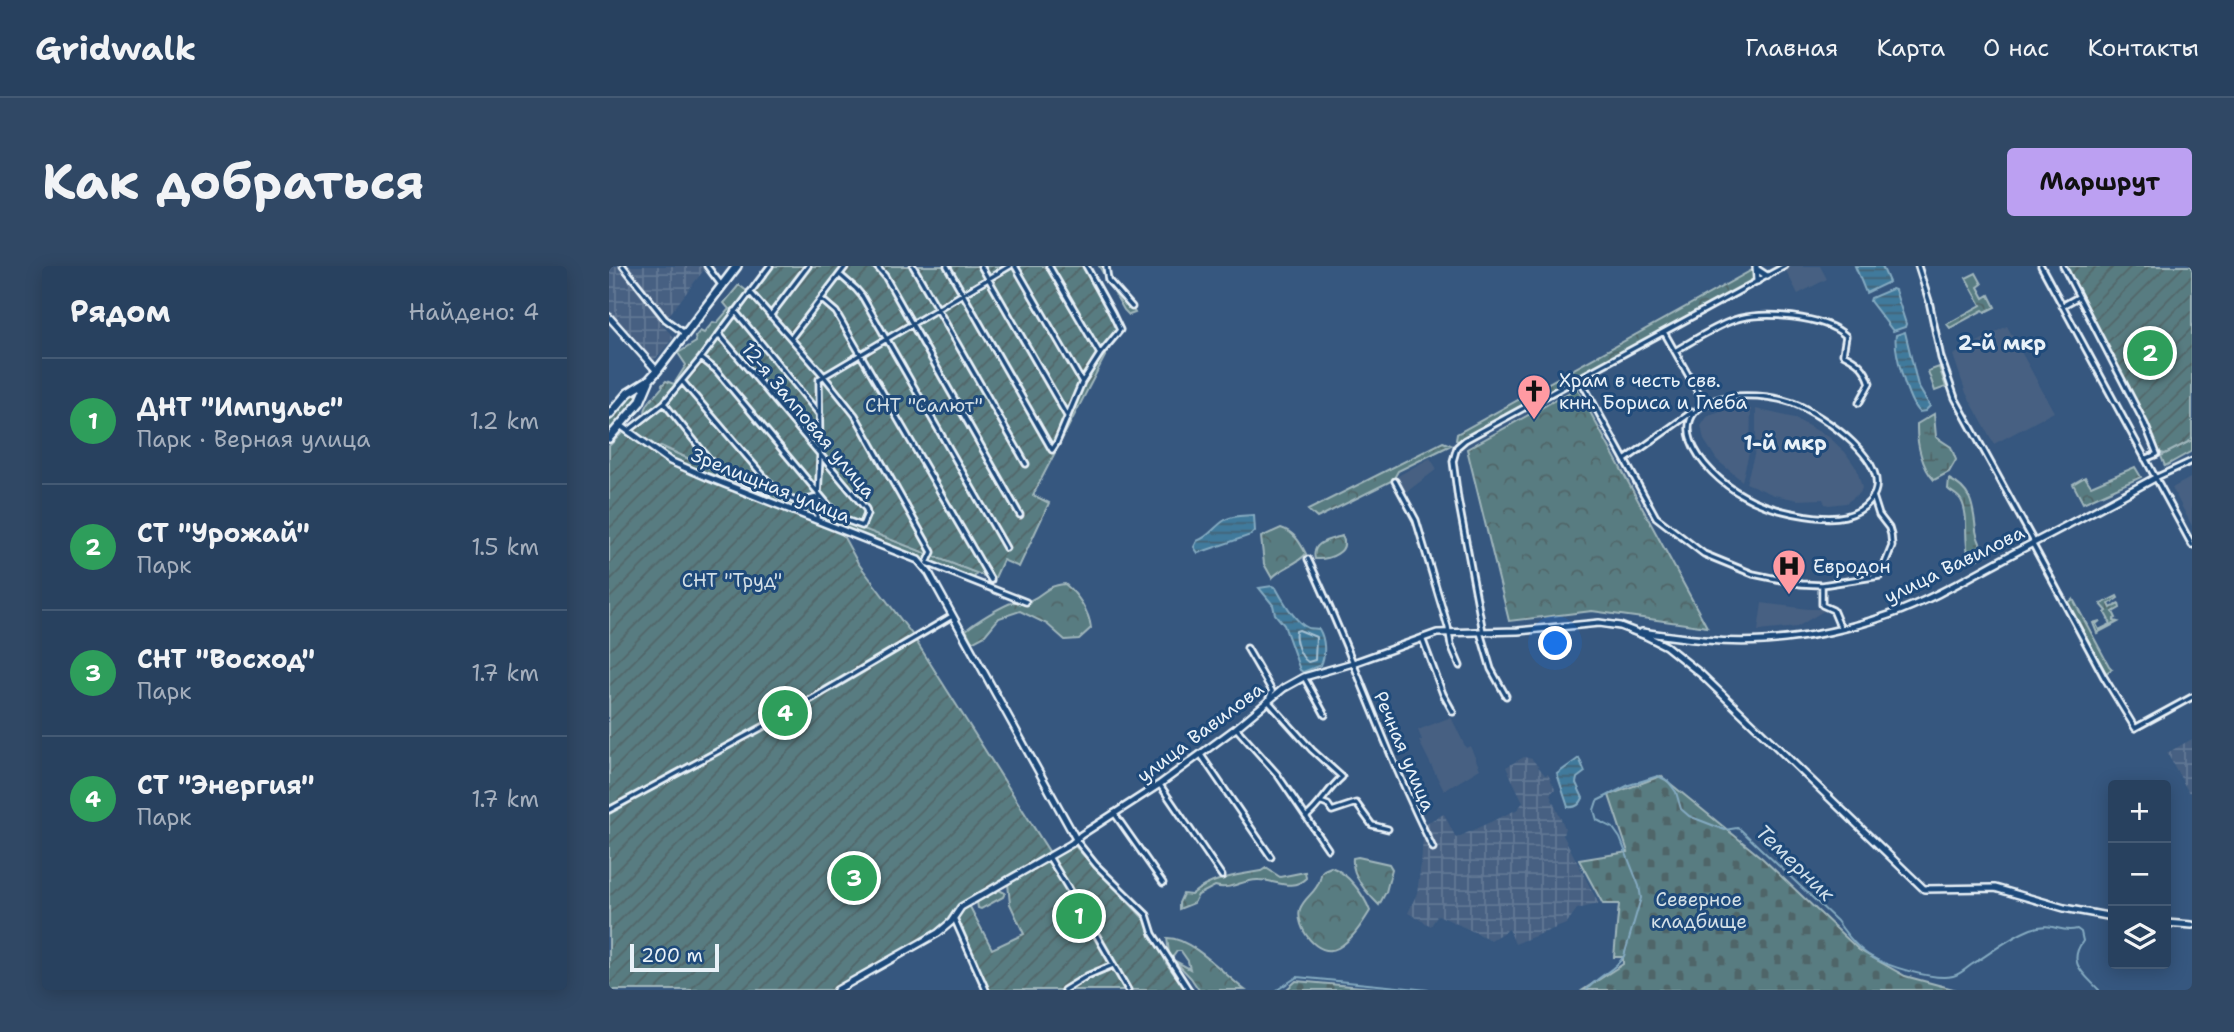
<!DOCTYPE html>
<html lang="ru">
<meta charset="utf-8">
<style>
body{margin:0;font-family:"Shantell Sans",sans-serif;background:#304865;color:#f1f3f6}
.controls{position:absolute;right:21px;bottom:21px;display:grid;overflow:hidden;border-radius:7px;box-shadow:0 4px 18px #0003}
.controls button{width:63px;height:63px;display:grid;place-items:center;padding:0;border:0;border-bottom:2px solid #445a74;background:#28415f;color:#f1f3f6;font:35px sans-serif}
.scale{position:absolute;left:21px;bottom:18px;width:89px;box-sizing:border-box;padding-left:7px;border:4px solid #e8f1f8;border-top:0;font-size:19px;line-height:24px;white-space:nowrap;color:#e8f1f8;-webkit-text-stroke:5px #1f4a7a;paint-order:stroke}
.you{position:absolute;left:947px;top:378px;width:24px;height:24px;margin:-18px;border:5px solid #fff;border-radius:50%;background:#1a73e8;box-shadow:0 0 0 10px #1a73e833}
.badge{display:grid;place-items:center;width:46px;height:46px;border-radius:50%;background:#bca0f2;color:#fff;font-size:23px;font-weight:700}
.pin{position:absolute;translate:-50% -50%;border:4px solid #fff;box-shadow:0 2px 7px #0006}
.list{margin:0;padding:0;list-style:none}
h2{display:flex;justify-content:space-between;align-items:center;height:91px;margin:0;padding:0 28px;font-size:30px}
h2 small{font-size:23px;font-weight:400;color:#a5afbd}
.list li{display:grid;grid-template-columns:46px 1fr auto;gap:21px;align-items:center;box-sizing:border-box;height:126px;padding:0 28px;border-top:2px solid #445a74}
.list b{display:block;font-size:26px;white-space:nowrap}
.list p{margin:0;font-size:23px;white-space:nowrap;color:#a5afbd}
.list em{font-size:23px;font-style:normal;color:#a5afbd}
.icon{flex:none;width:38px;height:38px;fill:none;stroke:currentColor;stroke-width:2;stroke-linecap:round;stroke-linejoin:round}
.map{position:relative;flex:none;width:1583px;height:724px;overflow:hidden;border-radius:7px}
header{display:flex;align-items:center;gap:42px;box-sizing:border-box;height:98px;padding:0 35px;background:#28415f;border-bottom:2px solid #445a74}
header strong{font-size:33px}
nav{display:flex;gap:38px;margin-inline-start:auto;font-size:24px}
.intro{display:flex;align-items:center;justify-content:space-between;box-sizing:border-box;height:168px;padding:0 42px}
h1{margin:0;font-size:49px}
.button{padding:18px 32px;border-radius:7px;background:#bca0f2;color:#111;font-size:24px;font-weight:700}
main{display:flex;gap:42px;padding:0 42px}
aside{flex:1;background:#28415f;border-radius:7px;box-shadow:0 4px 18px #0003}
.map>svg:first-child{display:block}
.built{fill:#466082}
.industrial{fill:url(#industrial-grid)}
.grass{fill:url(#grass-tufts);stroke:#a0b6bc;stroke-width:2}
.forest{fill:url(#forest-crowns);stroke:#a0b6bc;stroke-width:2}
.wetland{fill:url(#wetland-marsh);stroke:#a0b6bc;stroke-width:2}
.cemetery{fill:url(#cemetery-stones);stroke:#a0b6bc;stroke-width:2}
.garden{fill:url(#garden-furrows);stroke:#a0b6bc;stroke-width:2}
.pitch{fill:#597c81;stroke:#a0b6bc;stroke-width:2}
.water{fill:url(#water-rules);stroke:#84aac1;stroke-width:2}
.lines{fill:none;stroke-linecap:round;stroke-linejoin:round}
.shore{stroke:#a5c1d3;stroke-width:2}
.stream{stroke:#84aac1;stroke-width:2}
.street-casing{stroke:#e8f1f8;stroke-width:9}
.secondary-casing{stroke:#e8f1f8;stroke-width:10}
.primary-casing{stroke:#e8f1f8;stroke-width:12}
.street{stroke:#1f4a7a;stroke-width:3.5}
.secondary{stroke:#1f4a7a;stroke-width:5}
.primary{stroke:#1f4a7a;stroke-width:7}
.labels{text-anchor:middle;stroke-width:6;stroke-linejoin:round;paint-order:stroke}
.poi-label{font-size:19px;fill:#e8f1f8;stroke:#1f4a7a;text-anchor:start}
.park-label{font-size:19px;fill:#d3dfe6;stroke:#1f4a7a}
.street-label{font-size:19px;fill:#e8f1f8;stroke:#1f4a7a}
.neighbourhood-label{font-size:21px;font-weight:bold;fill:#e8f1f8;stroke:#1f4a7a}
.water-label{font-size:21px;font-style:italic;fill:#cfdfea;stroke:#1f4a7a}
</style>
<header>
<strong>Gridwalk</strong>
<nav><a>Главная</a><a>Карта</a><a>О нас</a><a>Контакты</a></nav>
</header>
<div class="intro"><h1>Как добраться</h1><a class="button">Маршрут</a></div>
<main>
<aside>
<h2>Рядом<small>Найдено: 4</small></h2>
<ul class="list">
<li><span class="badge" style="background:#2e9e5b">1</span><div><b>ДНТ &quot;Импульс&quot;</b><p>Парк · Верная улица</p></div><em>1.2 km</em></li>
<li><span class="badge" style="background:#2e9e5b">2</span><div><b>СТ &quot;Урожай&quot;</b><p>Парк</p></div><em>1.5 km</em></li>
<li><span class="badge" style="background:#2e9e5b">3</span><div><b>СНТ &quot;Восход&quot;</b><p>Парк</p></div><em>1.7 km</em></li>
<li><span class="badge" style="background:#2e9e5b">4</span><div><b>СТ &quot;Энергия&quot;</b><p>Парк</p></div><em>1.7 km</em></li>
</ul>
</aside>
<div class="map">
<svg width="1583" height="724" viewBox="0 0 1583 724">
<defs>
<pattern id="industrial-grid" width="8" height="8" patternUnits="userSpaceOnUse" patternTransform="scale(1.75)"><rect width="8" height="8" fill="#466082"/><path d="M0 4h8M4 0v8" fill="none" stroke="#617794"/></pattern>
<pattern id="grass-tufts" width="24" height="20" patternUnits="userSpaceOnUse" patternTransform="scale(1.75)"><rect width="24" height="20" fill="#597c81"/><path d="M3 7l-1-3M5 7V3M7 7l1-3M15 17l-1-3M17 17v-4M19 17l1-3" fill="none" stroke="#506568"/></pattern>
<pattern id="forest-crowns" width="20" height="18" patternUnits="userSpaceOnUse" patternTransform="scale(1.75)"><rect width="20" height="18" fill="#597c81"/><path d="M2 6a3 3 0 1 1 6 0M12 15a3 3 0 1 1 6 0" fill="none" stroke="#506568"/></pattern>
<pattern id="wetland-marsh" width="20" height="14" patternUnits="userSpaceOnUse" patternTransform="scale(1.75)"><rect width="20" height="14" fill="#597c81"/><path d="M1 5h8M5 5V1M11 12h8M15 12V8" fill="none" stroke="#506568"/></pattern>
<pattern id="cemetery-stones" width="16" height="16" patternUnits="userSpaceOnUse" patternTransform="scale(1.75)"><rect width="16" height="16" fill="#597c81"/><path d="M2 7V4a2 2 0 0 1 4 0v3zM10 15v-3a2 2 0 0 1 4 0v3z" fill="#506568"/></pattern>
<pattern id="garden-furrows" width="10" height="10" patternUnits="userSpaceOnUse" patternTransform="scale(1.75)"><rect width="10" height="10" fill="#597c81"/><path d="M-1 1l2-2M0 10L10 0M9 11l2-2" fill="none" stroke="#506568"/></pattern>
<pattern id="water-rules" width="6" height="5" patternUnits="userSpaceOnUse" patternTransform="scale(1.75)"><rect width="6" height="5" fill="#417a9c"/><path d="M0 2.5h6" fill="none" stroke="#446173"/></pattern>
</defs>
<rect width="100%" height="100%" fill="#36577f"/>
<filter id="ink" filterUnits="userSpaceOnUse"><feTurbulence type="fractalNoise" baseFrequency=".0143" numOctaves="2"/><feDisplacementMap in="SourceGraphic" scale="14" xChannelSelector="R" yChannelSelector="G"/><feConvolveMatrix kernelMatrix="1 2 1 2 8 2 1 2 1" color-interpolation-filters="sRGB"/></filter>
<g filter="url(#ink)">
<path class="built" d="M1177 0H1211L1218 13 1189 28 1175 1Z
M1398 60 1445 146 1385 178 1357 127 1344 89Z
M1142 143 1141 183 1133 215 1108 194 1095 174 1092 160 1098 151 1105 147 1120 144Z
M1147 143 1185 152 1220 171 1236 186 1248 203 1253 222 1251 227 1237 237 1220 239 1216 238 1214 233 1189 234 1165 229 1137 217 1145 189 1147 172Z
M821 192 828 203 796 227 787 211Z
M1583 211V260L1563 222Z
M1153 337 1199 343H1218L1188 361 1149 365Z
M842 451 857 482 861 480 871 503 835 525 810 475 813 474 809 464Z"/>
<path class="industrial" d="M0 0H11L56 55 53 59 65 71 44 96 0 47Z
M15 0H98L57 53Z
M1583 473V525L1580 527 1558 487Z
M915 491 923 493 936 509 939 508 946 523 941 529 956 562 954 569 990 638 968 643 957 658 906 678 900 663 882 674 829 649 822 660 799 647 808 627 812 597 814 572 809 561 835 548 847 572 909 543 914 536 897 501Z"/>
<path class="grass" d="M26 127 30 132 0 169V152L20 128Z
M1508 330 1509 332 1500 338 1502 342 1510 338 1511 342 1504 346 1507 352 1505 353V355L1509 356 1488 367 1484 357 1491 355 1487 358 1490 364 1502 358 1496 347 1498 345 1492 338Z
M1464 333 1500 400 1503 403 1497 407 1458 338Z
M390 624 396 627 394 631 372 643 369 642 368 636Z"/>
<path class="forest" d="M490 0H495L518 40 523 41 526 47 520 49 515 44Z
M1145 3 1148 12 853 177 847 174 848 168Z
M1367 7 1373 18 1369 21 1375 32 1380 29 1386 41 1376 46 1374 44 1341 62 1338 58 1372 39 1357 12Z
M130 19 139 26 55 136 36 149C35 137 47 130 54 120L53 119 57 115 65 118 77 99 69 87 87 76 86 71 91 65 95 67 104 56 108 57 120 43 115 37Z
M968 122 1098 361 983 345 900 355 858 183Z
M1583 174V185L1556 200 1552 190Z
M834 176 842 179 789 205 784 214 708 252 699 244Z
M51 180 109 206 368 307 364 313 105 213 58 192 48 185Z
M1526 201 1532 211 1474 237 1464 218 1476 211 1482 220Z
M672 262C685 266 691 276 697 288 687 299 673 301 663 312L655 298 652 271Z
M733 270C742 286 720 294 706 293 702 276 720 274 733 270Z
M456 318C469 329 480 345 482 362L470 373 456 374 438 358 411 345 390 352 376 369 363 376 357 364C368 355 392 340 405 336 411 335 416 337 422 334 437 327 436 320 456 318Z
M749 591 780 598 783 603 777 626 770 639C758 627 742 610 744 592Z
M722 601C739 607 755 629 761 645 753 658 743 674 729 682 709 693 686 661 691 643 695 632 707 626 710 616 714 606 709 606 722 601Z
M657 602 671 611 696 606 697 612C683 626 666 614 650 614 634 613 621 625 606 620L589 629 585 637 570 643V637L574 628 582 629C600 613 627 609 652 605Z
M558 672C582 671 617 710 636 724H590L582 712 566 695 581 703 579 695 572 685H568L563 692 560 687Z"/>
<path class="wetland" d="M1325 148 1327 171 1342 181 1347 194 1340 206 1325 214C1313 201 1308 179 1308 162V158Z
M1340 213C1364 225 1364 241 1367 264 1368 276 1380 286 1367 294L1360 291C1354 273 1361 250 1352 234 1349 229 1343 227 1339 223Z"/>
<path class="cemetery" d="M1052 510 1153 592 1250 684 1296 710 1348 724H974L1014 698V691H1005L1010 638H994L970 594 1019 586 1000 529Z
M687 715 786 724H677Z"/>
<path class="garden" d="M158 0H478L510 63 424 229 440 237 410 301 394 294 385 314 109 206 52 180 48 185 19 164 54 137Z
M1456 0H1583V174L1556 188 1549 186Z
M14 166 55 194 232 266 249 297 302 367 441 587 345 644 332 663 227 724H0V180Z
M464 578 538 656 541 666 553 684 557 697 577 724H374L343 654 347 645 360 639 383 683 415 668 401 638 399 617Z"/>
<path class="pitch" d="M1330 101 1337 121 1326 125 1319 105Z"/>
<path class="water" d="M1246 0H1273L1280 16 1257 27Z
M1283 23 1286 24 1297 58 1296 61 1284 65 1261 35 1262 32Z
M1296 66 1309 120 1321 140 1316 145 1310 146C1299 136 1284 84 1287 69Z
M645 249 646 265 642 269 589 287 585 281 588 275C600 271 606 260 616 254 623 249 636 250 645 249Z
M663 320 667 322C673 333 687 357 699 362 702 363 707 362 710 363 716 373 717 388 712 399L694 406 691 404 675 359 666 348 664 339 650 322Z
M970 492 976 506 968 512 967 517 974 532C971 539 966 542 959 541L948 508Z"/>
<g class="lines">
<path class="shore" d="M687 365 690 364 707 371 706 394 699 396C691 391 685 374 687 365Z"/>
<path class="stream" d="M668 724 688 711 819 724
M978 724C988 710 1006 705 1015 690L1032 632 1030 620 1011 572 1004 562 988 554 985 544 988 535 1020 519 1049 510 1059 515 1067 526 1072 543 1080 550 1116 564 1128 562 1132 564 1228 655C1237 668 1248 682 1261 690 1277 700 1326 715 1344 710 1350 709 1357 703 1362 699 1382 687 1399 672 1422 663 1444 655 1451 668 1468 663L1472 666 1474 675C1458 697 1474 707 1490 724"/>
<g class="street-casing">
<path id="street" d="M14 0 56 53 75 67
M98 0 113 20
M267 0 276 10 411 249
M304 0 417 198
M338 0 443 184 447 178 473 116 491 88 511 64 503 47 477 0
M372 0 458 150
M406 0 473 116
M440 0 491 88
M497 0 499 14 523 41
M1309 0 1320 35 1332 92 1346 132 1425 276
M1432 0 1583 279
M1454 0 1536 158 1548 188 1536 193
M231 9 247 23 253 30 397 282
M141 26 214 109 246 149 323 286 318 297
M212 33 227 46 382 314
M1453 40 1469 31
M126 45 211 149
M161 50 199 0
M1055 66 1095 137
M182 72 237 0
M1066 85C1085 74 1105 61 1125 54 1152 44 1216 50 1237 70L1234 88C1248 95 1256 101 1261 117L1250 137
M92 92 107 104 226 247 234 253 253 260 258 248 257 243 110 68
M971 113 1047 251 1095 288 1144 308 1192 318 1213 319 1271 310 1283 280 1282 269 1280 262 1270 249 1264 230
M73 115 170 228 189 236 209 231
M1126 130C1145 129 1167 131 1184 137 1212 148 1290 199 1261 235 1247 252 1226 253 1207 251 1182 248 1158 243 1135 230 1090 206 1042 140 1126 130Z
M55 137 109 204 160 226
M19 165 55 137 92 92 161 0
M1016 194 1083 146
M1546 212 1583 195
M786 215 807 254 839 361 842 379 851 400
M208 253 211 189 210 113 401 0
M1423 277 1495 411 1526 462 1583 431
M699 293C744 388 777 488 824 582
M318 297 417 336
M1213 319V339L1224 344 1232 363
M871 366 882 403 897 430
M874 366 849 233 844 195 848 181 856 174 1176 0
M813 372 834 428 844 446
M638 382 663 425 659 435 703 484 733 511C719 523 711 540 697 551
M695 411 716 449
M627 462 668 508 719 583
M592 489 662 591
M551 519 613 610
M711 536 719 539 723 545 747 537 763 559 779 563
M0 544 163 456 343 350
M505 547 554 617
M467 574 487 599 538 649 544 668 580 724
M440 591 484 663 519 724
M345 652 377 724
M455 724 478 710 504 699"/>
</g>
<g class="secondary-casing">
<path id="secondary" d="M1147 0 1148 15
M1149 4 1158 10
M0 51 48 105
M11 159 61 195 98 211 309 294 320 307 467 573
M1033 366C1074 372 1115 378 1155 375 1198 372 1240 363 1280 349 1325 333 1367 307 1409 285 1455 261 1500 237 1546 212
M1557 657 1583 659
M228 724 329 667 342 656 352 641 462 578 472 569 551 518 627 462 675 422 695 411 744 397 828 367 909 365 990 357 1011 360 1037 370 1057 380 1092 408 1315 623 1386 622 1455 642 1504 651"/>
</g>
<g class="primary-casing">
<path id="primary" d="M0 149 19 127 40 114 48 105 128 0
M0 172 31 136 40 115"/>
</g>
<use href="#street" class="street"/>
<use href="#secondary" class="secondary"/>
<use href="#primary" class="primary"/>
</g>
</g>
<defs>
<g id="church-pin" transform="scale(1.75)"><path d="M0 17L-7.5 6A9.5 9.5 0 1 1 7.5 6Z" fill="#ff9aa2" stroke="#1f4a7a"/><path d="M-1.2-6h2.4v3.5h3.3v2.4h-3.3V6h-2.4V-.1h-3.3v-2.4h3.3Z" fill="#111"/></g>
<g id="hospital-pin" transform="scale(1.75)"><path d="M0 17L-7.5 6A9.5 9.5 0 1 1 7.5 6Z" fill="#ff9aa2" stroke="#1f4a7a"/><path d="M-5-5h3v3.5h4V-5h3V5h-3V1.5h-4V5h-3Z" fill="#111"/></g>
</defs>
<g fill-rule="evenodd">
<use href="#church-pin" x="925" y="125"/>
<use href="#hospital-pin" x="1180" y="300"/>
</g>
<g class="labels">
<g class="poi-label">
<text x="950" y="121">Храм в честь свв.<tspan x="950" dy="22">кнн. Бориса и Глеба</tspan></text>
<text x="1204" y="307">Евродон</text>
</g>
<g class="park-label">
<text x="315" y="146">СНТ "Салют"</text>
<text x="123" y="321">СНТ "Труд"</text>
<text x="1090" y="640">Северное<tspan x="1090" dy="22">кладбище</tspan></text>
</g>
<g class="street-label">
<text transform="translate(200 154) rotate(50)" y="7">12-я Залповая улица</text>
<text transform="translate(162 219) rotate(22)" y="7">Зрелищная улица</text>
<text transform="translate(1345 298) rotate(-26)" y="7">улица Вавилова</text>
<text transform="translate(591 466) rotate(-37)" y="7">улица Вавилова</text>
<text transform="translate(796 485) rotate(67)" y="7">Речная улица</text>
</g>
<g class="neighbourhood-label">
<text x="1393" y="84">2-й мкр</text>
<text x="1176" y="184">1-й мкр</text>
</g>
<g class="water-label">
<text transform="translate(1186 597) rotate(44)" y="7">Темерник</text>
</g>
</g>
</svg>
<div class="controls">
<button>+</button>
<button>−</button>
<button><svg class="icon" aria-label="layers" viewBox="0 0 24 24"><path d="M12 4l9 5-9 5-9-5zM3 14l9 5 9-5"/></svg></button>
</div>
<div class="scale">200 m</div>
<div class="you"></div>
<div class="pin badge" style="left:470px;top:650px;background:#2e9e5b">1</div>
<div class="pin badge" style="left:1541px;top:87px;background:#2e9e5b">2</div>
<div class="pin badge" style="left:245px;top:612px;background:#2e9e5b">3</div>
<div class="pin badge" style="left:176px;top:447px;background:#2e9e5b">4</div>
</div>
</main>
